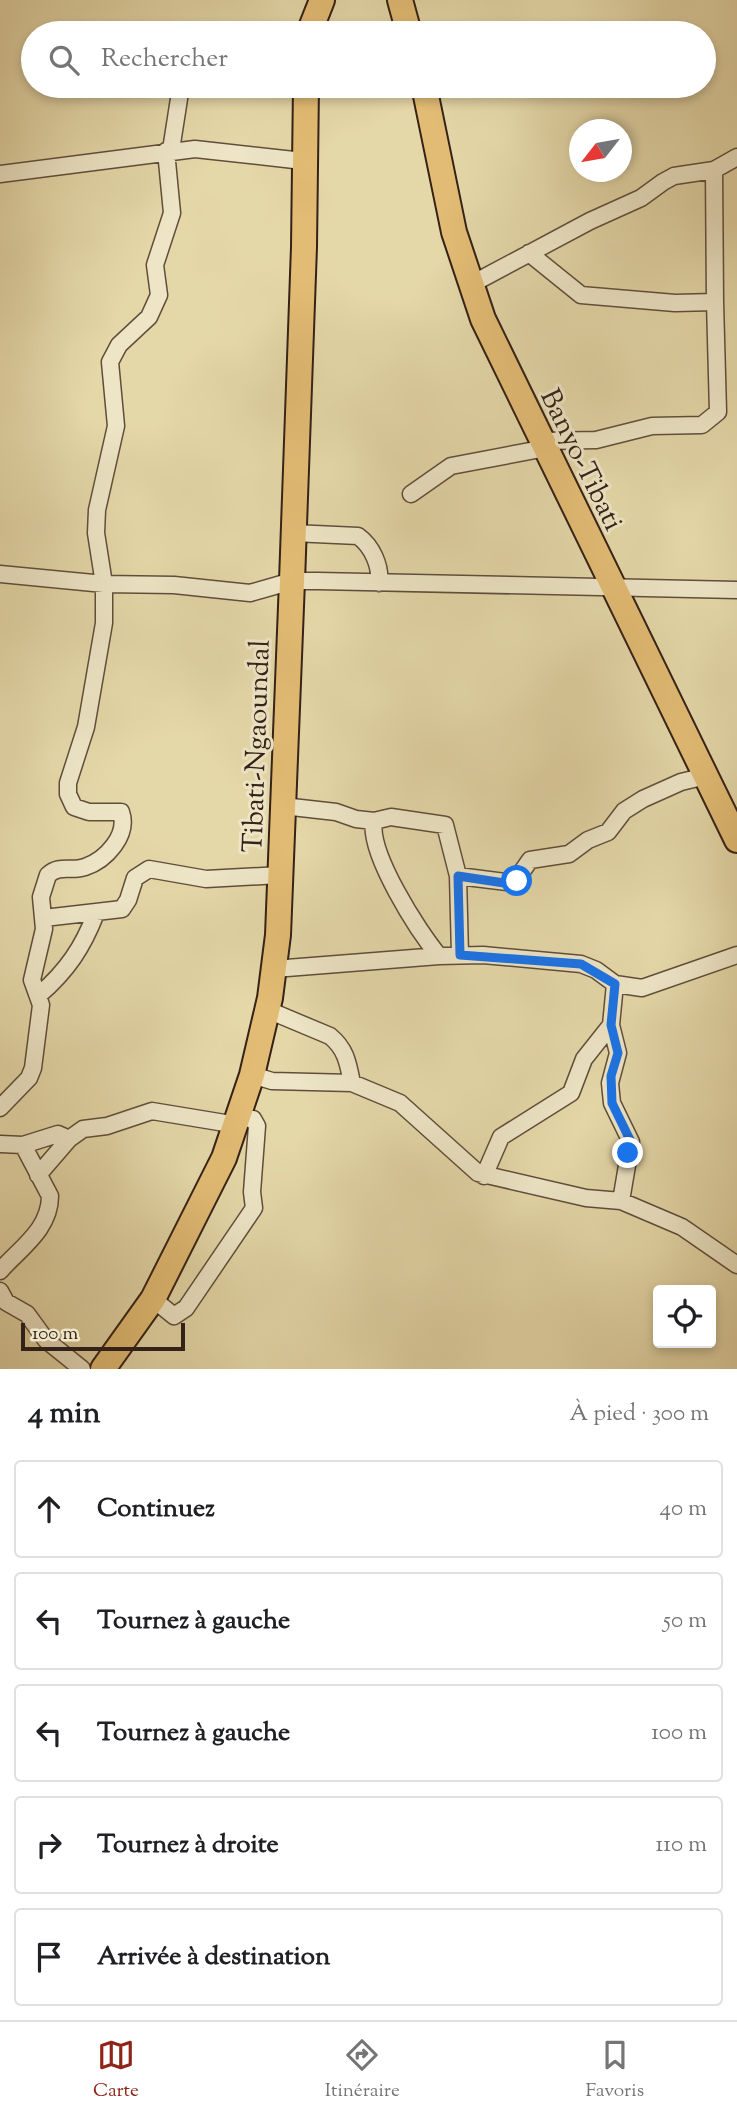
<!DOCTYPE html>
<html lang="fr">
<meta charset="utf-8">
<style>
body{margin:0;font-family:"Sorts Mill Goudy",serif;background:#f2f2f2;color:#202124}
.controls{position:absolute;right:21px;bottom:21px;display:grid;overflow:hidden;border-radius:7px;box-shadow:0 4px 10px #0003}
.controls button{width:63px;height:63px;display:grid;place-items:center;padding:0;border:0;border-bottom:2px solid #e0e0e0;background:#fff;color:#202124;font:35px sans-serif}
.compass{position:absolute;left:569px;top:119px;width:63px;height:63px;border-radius:50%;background:#fff;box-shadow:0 4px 10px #0003;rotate:239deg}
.scale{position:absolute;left:21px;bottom:18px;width:164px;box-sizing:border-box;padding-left:7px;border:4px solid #342117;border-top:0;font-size:19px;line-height:24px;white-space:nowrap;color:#342117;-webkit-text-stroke:5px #ede5c6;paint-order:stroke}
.stop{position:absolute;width:21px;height:21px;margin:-16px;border:5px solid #1a73e8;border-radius:50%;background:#fff}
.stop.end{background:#1a73e8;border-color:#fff;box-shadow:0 2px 7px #0008}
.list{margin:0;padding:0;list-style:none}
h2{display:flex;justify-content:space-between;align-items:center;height:91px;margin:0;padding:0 28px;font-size:30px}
h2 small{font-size:23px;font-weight:400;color:#757577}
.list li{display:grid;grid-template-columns:46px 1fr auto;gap:21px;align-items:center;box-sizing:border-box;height:98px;margin:0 14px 14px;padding:0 14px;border:2px solid #e0e0e0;border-radius:7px}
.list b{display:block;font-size:26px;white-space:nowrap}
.list em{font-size:23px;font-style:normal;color:#757577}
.icon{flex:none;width:38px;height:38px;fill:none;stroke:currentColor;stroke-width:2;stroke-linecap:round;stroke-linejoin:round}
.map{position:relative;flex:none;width:737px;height:1369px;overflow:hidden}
.search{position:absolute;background:#fff;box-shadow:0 4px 10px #0003;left:21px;right:21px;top:21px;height:77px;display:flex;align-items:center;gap:18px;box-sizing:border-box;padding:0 24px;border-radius:38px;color:#757577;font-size:26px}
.sheet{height:651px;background:#fff}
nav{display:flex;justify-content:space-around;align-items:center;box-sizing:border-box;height:98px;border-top:2px solid #e0e0e0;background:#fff;font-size:19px;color:#757577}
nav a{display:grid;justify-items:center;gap:4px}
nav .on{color:#8f2418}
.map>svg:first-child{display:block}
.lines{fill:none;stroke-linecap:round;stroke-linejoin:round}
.minor-casing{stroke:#604e3b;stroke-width:19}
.highway-casing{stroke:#342117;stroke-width:28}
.minor{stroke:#ede5c6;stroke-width:16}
.highway{stroke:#e2bc74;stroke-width:24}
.route{stroke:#1a73e8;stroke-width:9}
.labels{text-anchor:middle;stroke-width:6;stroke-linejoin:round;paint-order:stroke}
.street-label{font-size:28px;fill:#342117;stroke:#ede5c6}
</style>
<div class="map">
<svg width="737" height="1369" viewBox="0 0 737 1369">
<rect width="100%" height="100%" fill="#e4d7a8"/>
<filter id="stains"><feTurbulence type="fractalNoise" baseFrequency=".00286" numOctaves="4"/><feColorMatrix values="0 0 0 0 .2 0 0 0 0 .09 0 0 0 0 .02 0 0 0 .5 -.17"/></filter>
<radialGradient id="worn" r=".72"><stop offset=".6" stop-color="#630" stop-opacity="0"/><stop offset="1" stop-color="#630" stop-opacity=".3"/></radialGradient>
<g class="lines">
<g class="minor-casing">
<path id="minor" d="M171 150 181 86
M0 174 195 149 303 161
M529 253 581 295 675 303 715 302 714 170
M470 285 590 221 641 198 663 182 674 176 714 170 737 157
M543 441 596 440 652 426 702 425 718 412 715 302
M411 494 451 466 546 448
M293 533 358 536C372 546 381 566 379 583
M0 574 104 584 174 585 250 593 292 581H318L737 590
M283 806 336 812 356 819 374 821 391 817 445 825 458 876 460 955
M374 821C368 853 418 931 439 956
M458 876 514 883 530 860 569 854 588 840 608 832 624 811 643 799 681 782 706 776
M44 918 122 909 128 900 135 878 149 869 206 879 280 875
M274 969 439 956 483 955 581 964 596 970 615 984 642 988 737 955
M39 995C67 971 83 947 96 913
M268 1010 330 1036C346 1049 348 1063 352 1083
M252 1075 272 1081 352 1083 400 1103 478 1173 586 1198 621 1201 631 1142 612 1103 610 1083 618 1053 611 1025 615 984
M0 1108 29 1078 33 1068 41 1005 32 980 44 929 41 897 48 875C60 864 71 872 85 867 106 860 129 835 121 812H89L74 807 68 794V783L86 727 104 623V584L96 533 97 510 116 426 110 362 119 345 149 317 159 295 155 265 172 213 166 151
M0 1144 23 1145 58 1134 69 1139 83 1129 107 1126 152 1111 237 1125
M38 1175 69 1139
M484 1176 501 1137 571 1093 584 1059 611 1025
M621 1201 682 1227 737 1265
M0 1271C19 1249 50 1230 50 1196L23 1145
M0 1291 6 1302 27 1314 46 1340 82 1369
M153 1299 174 1316 186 1308 254 1208 252 1192 257 1126 253 1119 239 1118"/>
</g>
<g class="highway-casing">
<path id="highway" d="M400 0 409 33
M309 33 322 0
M424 86 454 232 483 319 737 840
M103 1369 153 1299 224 1158 252 1075 270 998 278 935 292 581 304 247 306 86"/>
</g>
<use href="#minor" class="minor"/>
<use href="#highway" class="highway"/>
</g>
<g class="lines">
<path class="route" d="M517 881 511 884 458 876 460 955 581 964 615 984 611 1025 618 1053 611 1076 612 1103 631 1142 628 1153"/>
</g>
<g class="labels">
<g class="street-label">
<text transform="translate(583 459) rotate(64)" y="10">Banyo-Tibati</text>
<text transform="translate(255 746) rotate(-88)" y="10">Tibati-Ngaoundal</text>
</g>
</g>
<rect width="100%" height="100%" filter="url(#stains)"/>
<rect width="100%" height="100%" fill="url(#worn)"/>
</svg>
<div class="controls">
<button><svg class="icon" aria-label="locate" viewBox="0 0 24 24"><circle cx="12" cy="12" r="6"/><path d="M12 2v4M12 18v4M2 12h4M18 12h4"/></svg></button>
</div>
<svg class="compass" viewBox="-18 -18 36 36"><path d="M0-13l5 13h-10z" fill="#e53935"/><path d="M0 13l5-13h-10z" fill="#757577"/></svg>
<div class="scale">100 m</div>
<div class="stop" style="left:517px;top:881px"></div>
<div class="stop end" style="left:628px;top:1153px"></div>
<div class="search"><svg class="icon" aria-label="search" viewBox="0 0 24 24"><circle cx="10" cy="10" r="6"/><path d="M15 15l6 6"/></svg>Rechercher</div>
</div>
<section class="sheet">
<h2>4 min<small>À pied · 300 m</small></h2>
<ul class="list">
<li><svg class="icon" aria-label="ahead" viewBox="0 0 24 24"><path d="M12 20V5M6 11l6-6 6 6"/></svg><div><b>Continuez</b></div><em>40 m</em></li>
<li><svg class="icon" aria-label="left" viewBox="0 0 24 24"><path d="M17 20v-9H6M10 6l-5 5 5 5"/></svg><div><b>Tournez à gauche</b></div><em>50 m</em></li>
<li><svg class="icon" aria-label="left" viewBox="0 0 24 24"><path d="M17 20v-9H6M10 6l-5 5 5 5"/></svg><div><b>Tournez à gauche</b></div><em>100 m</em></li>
<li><svg class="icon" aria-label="right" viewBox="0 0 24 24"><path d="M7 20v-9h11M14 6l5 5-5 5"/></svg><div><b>Tournez à droite</b></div><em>110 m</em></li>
<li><svg class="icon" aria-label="arrive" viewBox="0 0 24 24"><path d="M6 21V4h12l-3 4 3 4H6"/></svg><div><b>Arrivée à destination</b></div></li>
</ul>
</section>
<nav>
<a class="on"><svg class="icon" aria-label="map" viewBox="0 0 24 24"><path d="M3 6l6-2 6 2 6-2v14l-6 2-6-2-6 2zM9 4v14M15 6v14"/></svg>Carte</a>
<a><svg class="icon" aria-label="directions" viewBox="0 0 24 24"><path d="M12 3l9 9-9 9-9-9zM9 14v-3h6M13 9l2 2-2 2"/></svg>Itinéraire</a>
<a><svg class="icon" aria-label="saved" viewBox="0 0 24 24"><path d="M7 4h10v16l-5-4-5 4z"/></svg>Favoris</a>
</nav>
